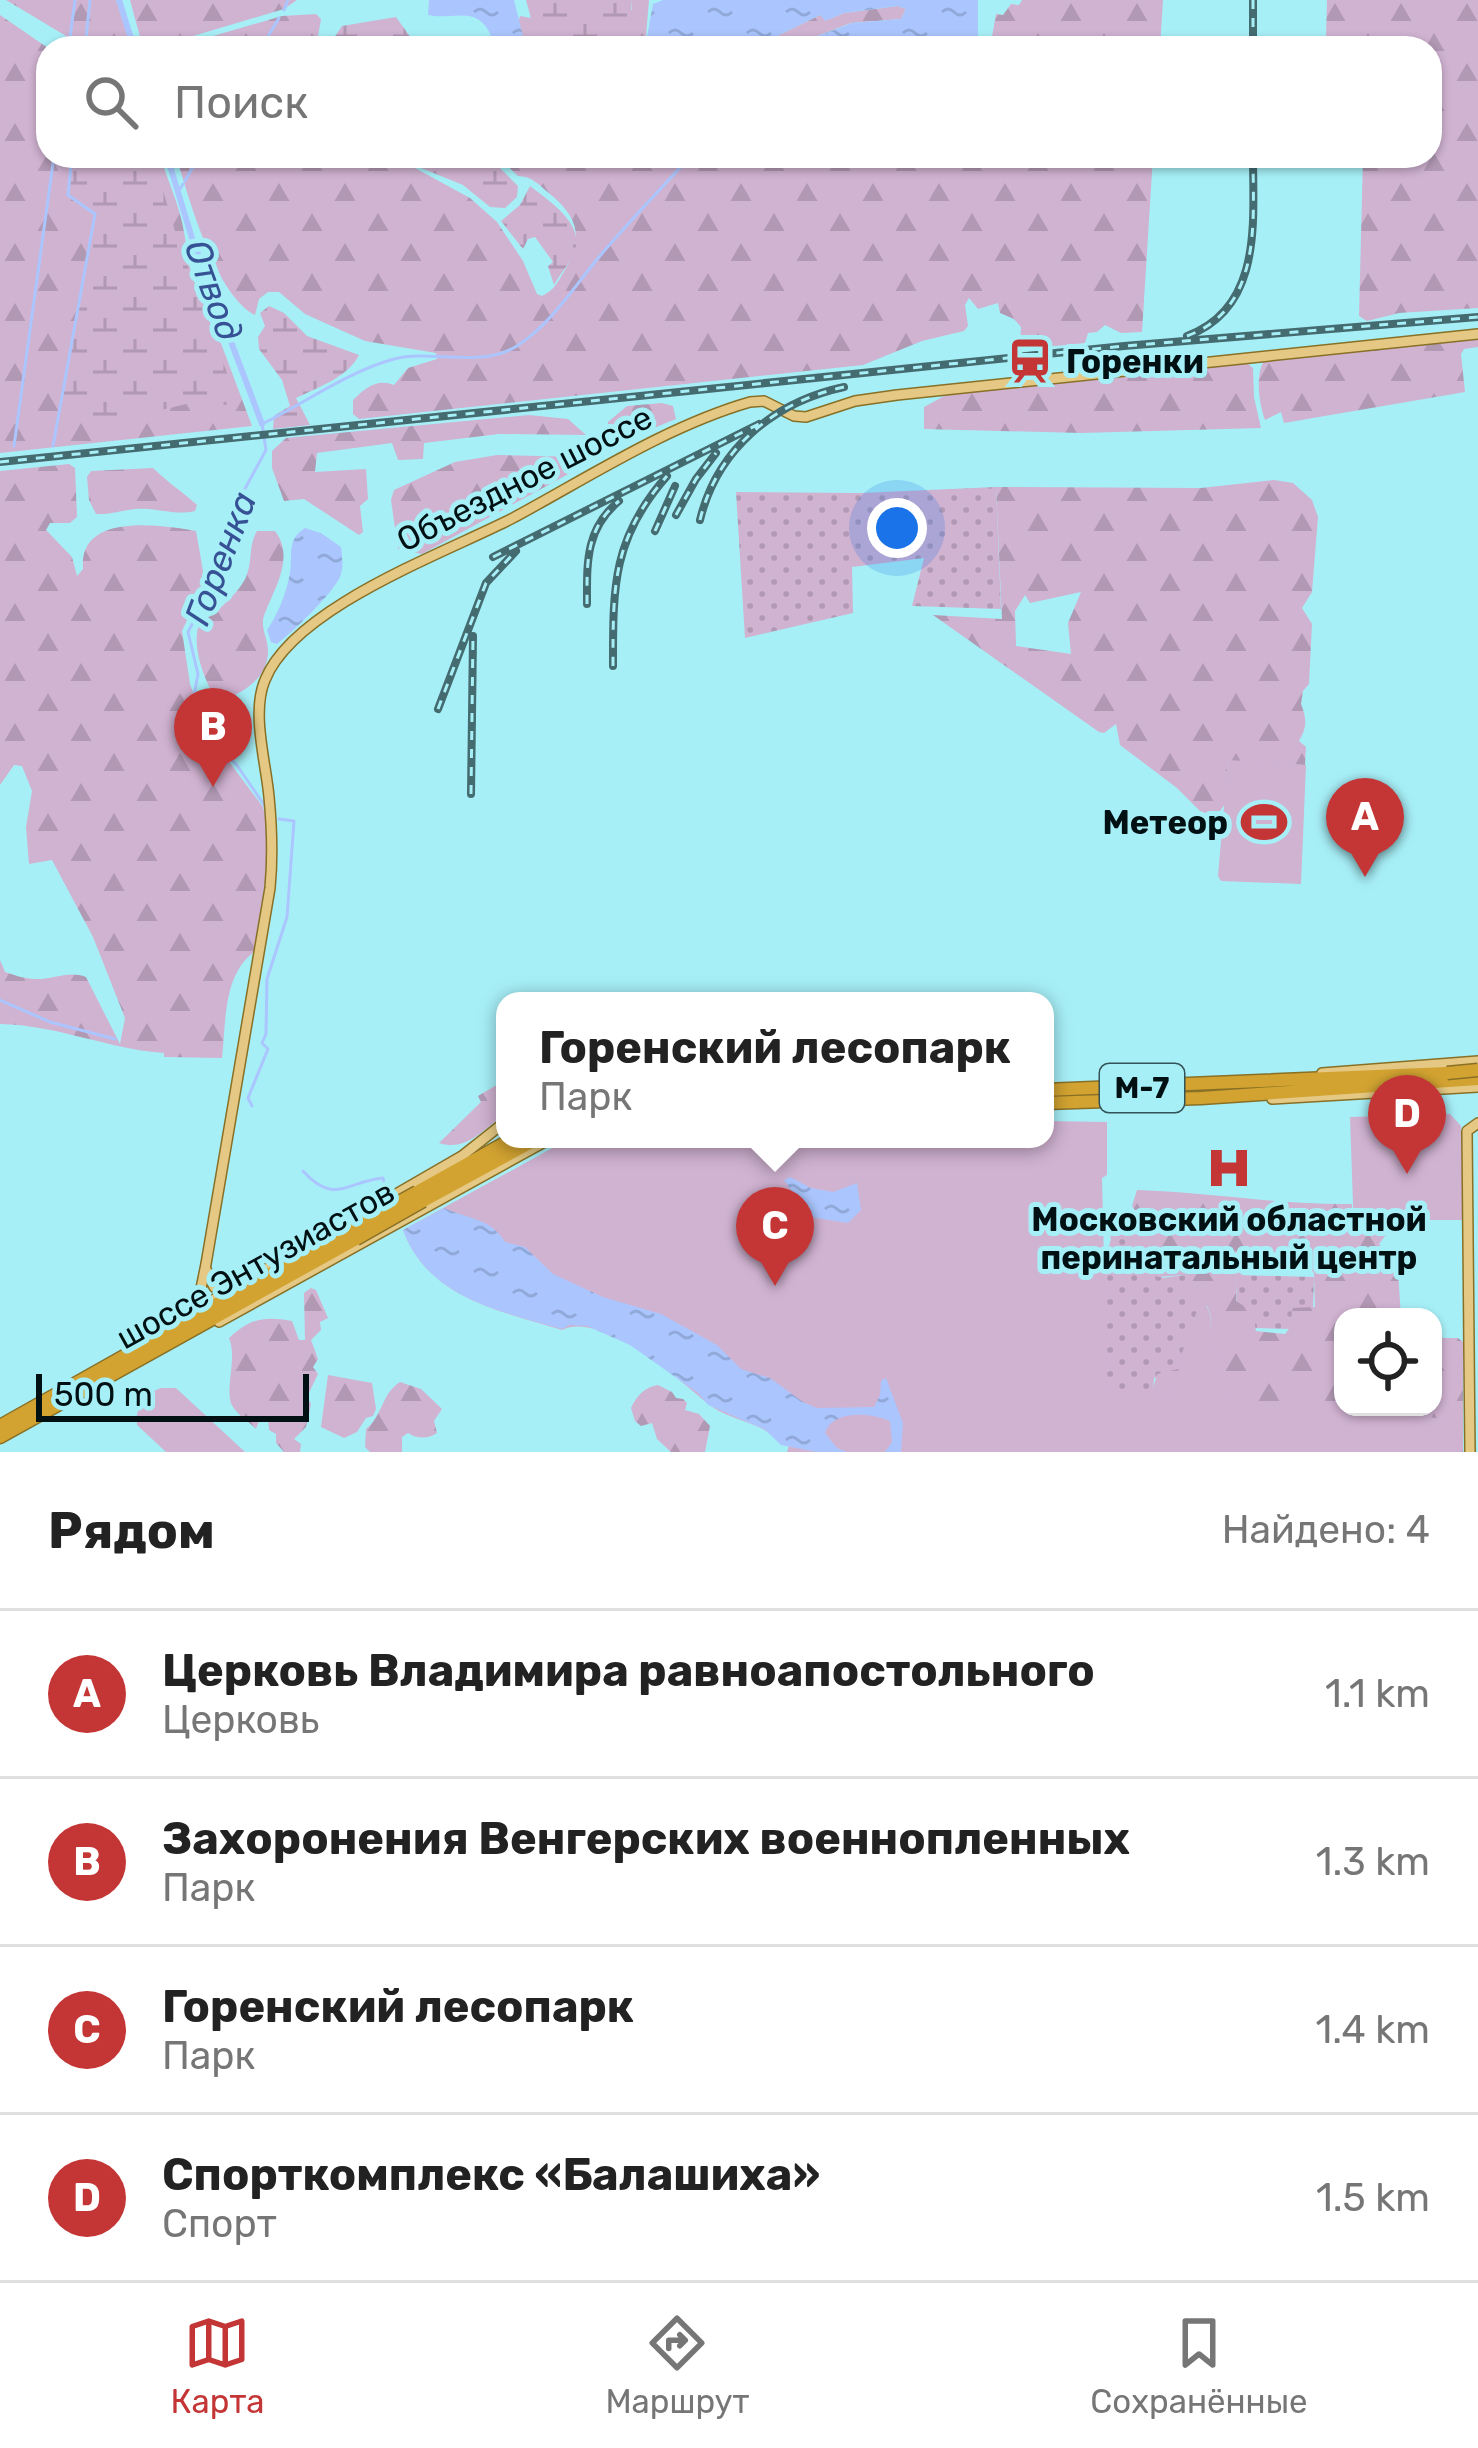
<!DOCTYPE html>
<html lang="ru">
<meta charset="utf-8">
<style>
body{margin:0;font-family:Rubik,sans-serif;background:#f2f2f2;color:#222}
.controls{position:absolute;right:36px;bottom:36px;display:grid;overflow:hidden;border-radius:24px;box-shadow:0 3px 9px #0004}
.controls button{width:108px;height:108px;display:grid;place-items:center;padding:0;border:0;border-bottom:3px solid #e0e0e0;background:#fff;color:#222;font:60px sans-serif}
.scale{position:absolute;left:36px;bottom:30px;width:273px;box-sizing:border-box;padding-left:12px;border:6px solid #001013;border-top:0;font-size:33px;line-height:42px;white-space:nowrap;color:#001013;-webkit-text-stroke:9px #a7eff7;paint-order:stroke}
.you{position:absolute;left:897px;top:528px;width:42px;height:42px;margin:-30px;border:9px solid #fff;border-radius:50%;background:#1a73e8;box-shadow:0 0 0 18px #1a73e833}
.badge{display:grid;place-items:center;width:78px;height:78px;border-radius:50%;background:#c43536;color:#fff;font-size:39px;font-weight:700}
.pin{position:absolute;translate:-50% -99px;filter:drop-shadow(0 3px 6px #0008)}
.pin::after{content:'';position:absolute;top:63px;width:42px;height:36px;background:inherit;clip-path:polygon(0 0,100% 0,50% 100%)}
.popup{position:absolute;left:496px;top:992px;width:558px;height:156px;box-sizing:border-box;display:grid;place-content:center;border-radius:24px;background:#fff;filter:drop-shadow(0 3px 9px #0005);font-size:39px;white-space:nowrap;color:#767676}
.popup b{font-size:45px;color:#222}
.popup::after{content:'';position:absolute;left:50%;top:100%;margin-left:-24px;border:24px solid transparent;border-top-color:#fff}
.list{margin:0;padding:0;list-style:none}
h2{display:flex;justify-content:space-between;align-items:center;height:156px;margin:0;padding:0 48px;font-size:51px}
h2 small{font-size:39px;font-weight:400;color:#767676}
.list li{display:grid;grid-template-columns:78px 1fr auto;gap:36px;align-items:center;box-sizing:border-box;height:168px;padding:0 48px;border-top:3px solid #e0e0e0}
.list b{display:block;font-size:45px;white-space:nowrap}
.list p{margin:0;font-size:39px;white-space:nowrap;color:#767676}
.list em{font-size:39px;font-style:normal;color:#767676}
.icon{flex:none;width:66px;height:66px;fill:none;stroke:currentColor;stroke-width:2;stroke-linecap:round;stroke-linejoin:round}
.map{position:relative;flex:none;width:1478px;height:1452px;overflow:hidden}
.search{position:absolute;background:#fff;box-shadow:0 3px 9px #0004;left:36px;right:36px;top:36px;height:132px;display:flex;align-items:center;gap:30px;box-sizing:border-box;padding:0 42px;border-radius:36px;color:#767676;font-size:45px}
.sheet{height:828px;background:#fff}
nav{display:flex;justify-content:space-around;align-items:center;box-sizing:border-box;height:168px;border-top:3px solid #e0e0e0;background:#fff;font-size:33px;color:#767676}
nav a{display:grid;justify-items:center;gap:6px}
nav .on{color:#c43536}
.map>svg:first-child{display:block}
.grass{fill:url(#grass-dots)}
.forest{fill:url(#forest-firs);fill-rule:evenodd}
.wetland{fill:url(#wetland-marsh)}
.park{fill:#d0b2d1}
.water{fill:url(#water-ripples)}
.lines{fill:none;stroke-linecap:round;stroke-linejoin:round}
.stream{stroke:#abc6fe;stroke-width:3}
.canal{stroke:#abc6fe;stroke-width:6}
.major-casing{stroke:#887026;stroke-width:12}
.highway-casing{stroke:#887026;stroke-width:15}
.major{stroke:#e4c883;stroke-width:9}
.highway{stroke:#d2a331;stroke-width:12}
.rail-casing{stroke:#446b70;stroke-width:8}
.rail{stroke:#a7eff7;stroke-width:3;stroke-dasharray:9;stroke-linecap:butt}
.highway-bridge-casing{stroke:#887026;stroke-width:15;stroke-linecap:butt}
.highway-bridge{stroke:#d2a331;stroke-width:12}
.labels{text-anchor:middle;stroke-width:10;stroke-linejoin:round;paint-order:stroke}
.shield{fill:#a7eff7;stroke:#325357;stroke-width:3}
.shield-label{font-size:30px;font-weight:bold;fill:#001013}
.poi-label{font-size:33px;font-weight:bold;fill:#001013;stroke:#a7eff7;text-anchor:start}
.street-label{font-size:33px;fill:#001013;stroke:#a7eff7}
.water-label{font-size:36px;font-style:italic;fill:#365295;stroke:#a7eff7}
</style>
<div class="map">
<svg width="1478" height="1452" viewBox="0 0 1478 1452">
<defs>
<pattern id="grass-dots" width="8" height="8" patternUnits="userSpaceOnUse" patternTransform="scale(3)"><rect width="8" height="8" fill="#d0b2d1"/><path d="M2 2h.1M6 6h.1" fill="none" stroke="#b198b3" stroke-width="1.8" stroke-linecap="round"/></pattern>
<pattern id="forest-firs" width="22" height="20" patternUnits="userSpaceOnUse" patternTransform="scale(3)"><rect width="22" height="20" fill="#d0b2d1"/><path d="M5 1l3.5 6h-7zM16 11l3.5 6h-7z" fill="#b198b3"/></pattern>
<pattern id="wetland-marsh" width="20" height="14" patternUnits="userSpaceOnUse" patternTransform="scale(3)"><rect width="20" height="14" fill="#d0b2d1"/><path d="M1 5h8M5 5V1M11 12h8M15 12V8" fill="none" stroke="#b198b3"/></pattern>
<pattern id="water-ripples" width="26" height="14" patternUnits="userSpaceOnUse" patternTransform="scale(3)"><rect width="26" height="14" fill="#abc6fe"/><path d="M2 4q2-2 4 0t4 0M15 11q2-2 4 0t4 0" fill="none" stroke="#91a9d9"/></pattern>
</defs>
<rect width="100%" height="100%" fill="#a7eff7"/>
<path class="grass" d="M996 487 1001 609 912 606 924 558 852 567 853 613 745 638 736 492 861 493Z
M1104 1212H1137L1141 1217 1162 1278 1185 1275C1218 1320 1219 1318 1191 1366L1154 1378 1153 1392 1117 1398 1097 1377 1089 1251 1108 1250 1111 1239Z
M1237 1275 1314 1277 1313 1312 1293 1329 1254 1328 1236 1316Z"/>
<path class="forest" d="M6 0H119L130 48H86Z
M130 0H297L284 9 153 48H143Z
M631 0H649L645 48H526L518 23 520 16 531 18 540 39 548 47 632 10Z
M1022 0H1163L1160 48H990L996 14 1003 15 1011 4 1019 5Z
M1327 0H1478V308L1399 313 1367 321 1359 316 1363 156H1430V48H1338L1326 37Z
M898 6 906 9 901 19 851 23 786 48H753L820 15 832 18 844 13Z
M316 14 321 19 316 48H172L282 16Z
M0 15 48 48V156H160C168 181 180 207 184 232 189 258 188 286 211 304L210 329 219 338 252 426 0 453Z
M176 156H393L470 198 497 222 523 261 537 294 542 296C555 290 559 280 566 268 584 237 577 216 550 194 539 185 532 176 518 176L497 156H681L716 164 726 159 778 165 820 156H1153L1142 332 1121 333 1105 325 1097 332 1088 333 1085 343 1025 349 1020 347 1021 327 1014 319 1000 313 998 303 978 309 969 298 965 305 968 326 964 331 922 341 863 365 359 419 353 414V400C365 388 377 378 394 385L408 368 437 359 436 353 365 341 305 314 279 292H268L259 299 255 315C215 295 189 198 176 156Z
M1478 339V347L1464 349 1461 354 1465 392 1284 423 1281 412 1265 420C1259 404 1255 375 1264 361Z
M1247 363 1253 368 1254 397 1261 428 1081 433 924 429V407L946 395Z
M662 403 673 406 676 419 644 432 608 430V422L627 406Z
M529 415 568 419 586 435 499 434 424 443 423 459 398 460 392 443 317 453 315 472 366 469 368 499 360 506 363 532 359 535 304 499 284 501 272 468V451L286 438Z
M497 455 580 457 585 465 422 554 398 549 391 500 394 490 455 462Z
M69 464 75 468 77 517 70 523H50L46 530 72 557 77 576 83 569C78 512 161 525 196 531L205 582 182 631 190 684 209 735 263 807 267 825V869L254 952C223 975 226 1022 222 1058L164 1057V1053C108 1049 57 1025 0 1024V960L5 972C14 975 25 979 35 979 53 980 68 970 86 977L120 1044 125 1018 93 937 52 860 29 864 26 827 32 791 22 766 14 765 0 785V471Z
M153 468C167 482 183 492 197 505L195 511C174 516 156 507 136 509 122 510 110 515 96 514L89 500 87 477 91 471Z
M1274 480 1293 483 1312 500 1318 517 1312 592 1302 608 1312 624 1309 684 1303 691 1301 704C1307 719 1307 727 1299 741L1306 747 1305 765 1228 761 1225 804 1220 811 1203 814 1177 788 1120 745 1116 724 1104 733 1099 732 933 615 1002 619 996 487 1201 488ZM1081 592 1068 623 1071 654 1016 646 1015 611 1025 595 1030 603Z
M257 531H275C295 557 275 587 265 613 259 627 268 637 268 651 268 680 239 696 216 702 205 678 191 650 199 624 213 615 238 595 246 577 253 561 248 546 257 531Z
M505 1080V1115C482 1129 467 1152 439 1143L481 1102 478 1096Z
M1137 1190C1209 1192 1279 1205 1352 1204V1235L1388 1232 1379 1244 1389 1256 1408 1259 1398 1271 1401 1317H1343V1407H1433V1338H1458L1463 1342V1452H929L1091 1391 1117 1398 1152 1392 1157 1374 1191 1366C1203 1346 1219 1329 1207 1306L1187 1300 1185 1275 1157 1277C1155 1270 1149 1265 1146 1258 1135 1241 1147 1225 1132 1206ZM1250 1266 1310 1268 1314 1273 1315 1307 1292 1308 1291 1326 1285 1334 1256 1331 1253 1312 1236 1301 1237 1280Z
M311 1288 316 1290 328 1318 320 1322 321 1330 311 1340 318 1359 313 1367 318 1374 307 1397 311 1404 306 1427 294 1439 301 1444 300 1452H284L276 1443V1434L269 1430 268 1417 259 1421 256 1429C249 1422 238 1415 233 1407 223 1393 238 1359 229 1338 250 1318 265 1316 292 1321L299 1340H305L304 1293Z
M328 1375 372 1383 376 1409 373 1416 366 1418 357 1432 344 1438 321 1427Z
M400 1382 421 1389 442 1409 434 1421 437 1433C428 1439 417 1439 408 1433L402 1437V1452H370L365 1447 366 1429C383 1416 381 1394 400 1382Z
M658 1385 672 1392 676 1398 683 1399 687 1403 685 1410 699 1414 710 1426 705 1452H671L657 1439 652 1423 641 1426 635 1421 631 1408C636 1396 645 1387 658 1385Z"/>
<path class="wetland" d="M526 0H631L632 33 626 41 548 47 534 30Z
M396 17 411 38 404 48H327L342 26Z
M72 156H153L175 231 239 406 194 402 125 419 120 435H113L112 422 58 417 94 214 68 195Z
M428 156H488L518 186 517 197 505 208 490 207 463 185 421 168 417 164Z
M530 186C548 200 584 223 575 250 571 262 560 274 554 285L548 266 553 262 535 237 528 239 523 249 501 221 520 205Z
M269 306 284 313 307 336 359 355C348 377 319 387 296 398L310 425 273 429 274 416 290 406 282 380 259 349 258 337 265 326 260 313Z"/>
<path class="park" d="M1228 760 1306 765 1301 884 1221 881 1218 876Z
M1450 1114 1461 1126 1464 1220H1389L1378 1233H1354L1350 1117Z
M1045 1121 1107 1122V1175L1102 1178 1107 1388 1173 1395 1182 1353 1199 1305 1206 1307 1227 1398 1374 1415 1459 1419 1458 1452H787L789 1445C777 1443 776 1437 766 1431 748 1420 723 1417 707 1403 679 1379 601 1310 562 1330 500 1311 428 1298 403 1230L569 1139H1045Z
M161 1388H176L245 1452H166L137 1425C135 1407 144 1394 161 1388Z"/>
<path class="water" d="M429 0H514L526 48H495C483 0 455 21 428 15Z
M663 0H978V42L976 48H786L852 23 901 19 906 9 898 6 844 13 825 21 820 15 753 48H645L653 4Z
M305 528 321 533 341 547C342 557 344 567 340 577 333 593 292 633 277 644L271 642 267 630C278 614 286 594 290 573 293 555 286 540 305 528Z
M790 1177 811 1188 833 1192 857 1183 861 1210 848 1223 810 1217 784 1180Z
M444 1208C468 1219 491 1218 505 1242L525 1247 553 1274 603 1297 661 1314 717 1345 741 1369 770 1378 803 1402 817 1408 874 1407 880 1395 881 1381 886 1378 903 1423 901 1452H885L892 1442 890 1421C870 1412 832 1410 825 1433L837 1448 847 1452H817L781 1445 764 1429 708 1405 698 1393 630 1345 587 1326 570 1325 562 1329C500 1311 428 1298 403 1230Z"/>
<g class="lines">
<path class="stream" d="M284 10 288 0
M69 45 75 0
M85 48 90 0
M261 48 279 18
M185 181 199 156
M178 192 183 184
M14 446 54 156
M53 446 95 214 68 195 72 156
M199 713 193 701 198 674 188 632 223 565 222 531 266 450 262 424C305 403 347 372 394 359 434 349 483 370 520 344 552 322 574 287 599 257 627 224 657 193 686 161
M202 721 209 740 236 764 265 806
M0 1000 50 1022 115 1039
M252 1106 248 1098 268 1049 262 1043 266 1034 267 979 287 917 294 821 279 819
M303 1171C334 1206 348 1181 383 1178L386 1194"/>
<path class="canal" d="M119 0 134 48
M167 156 192 238 262 424"/>
<g class="major-casing">
<path id="major" d="M1322 1073 1478 1061
M1272 1099 1478 1087
M206 1269 214 1287 229 1288
M213 1300 462 1156 505 1122
M189 1314 198 1303 206 1264 270 888C273 857 272 828 269 797 266 762 251 713 265 680 294 607 445 553 513 518 589 477 667 426 750 402L764 401 794 416 806 417 855 401 897 395 1478 334
M219 1322 550 1139
M1470 1452 1467 1131 1478 1123"/>
</g>
<g class="highway-casing">
<path id="highway" d="M1045 1090 1447 1073
M1045 1103 1201 1098 1478 1079
M417 1192 512 1139
M423 1201 537 1139
M0 1426 350 1229
M0 1437 356 1239"/>
</g>
<use href="#major" class="major"/>
<use href="#highway" class="highway"/>
<g class="rail-casing">
<path id="rail" d="M1253 0V48
M1187 336C1263 308 1253 221 1253 156
M0 462 1124 346 1478 317
M676 515 696 479 716 453
M700 520C717 449 774 402 844 387
M655 531 675 486
M493 557 759 424
M587 604C587 563 585 529 619 501
M613 666C613 588 612 538 667 476
M438 709 486 583 516 551
M471 794 473 636"/>
</g>
<use href="#rail" class="rail"/>
<g class="highway-bridge-casing">
<path id="highway-bridge" d="M1447 1073 1478 1070
M350 1229 417 1192
M356 1239 423 1201"/>
</g>
<use href="#highway-bridge" class="highway-bridge"/>
</g>
<defs>
<g id="station-bare" transform="scale(3.6)"><path d="M-3-6H3Q5-6 5-4V2Q5 4 3 4L4.5 6H3L1.5 4h-3L-3 6H-4.5L-3 4Q-5 4-5 2V-4Q-5-6-3-6ZM-3.5-4v3h7v-3ZM-3.5 1v1.5H-2V1ZM2 1v1.5H3.5V1Z" fill="#c43536" stroke="#a7eff7" stroke-width="2.5" paint-order="stroke"/></g>
<g id="stadium-bare" transform="scale(3.6)"><path d="M0-5a6.5 5 0 1 0 0 10a6.5 5 0 1 0 0-10ZM-3.5-1.8h7v3.6h-7Z" fill="#c43536" stroke="#a7eff7" stroke-width="2.5" paint-order="stroke"/></g>
<g id="hospital-bare" transform="scale(3.6)"><path d="M-5-5h3v3.5h4V-5h3V5h-3V1.5h-4V5h-3Z" fill="#c43536" stroke="#a7eff7" stroke-width="2.5" paint-order="stroke"/></g>
</defs>
<g fill-rule="evenodd">
<use href="#station-bare" x="1030" y="361"/>
<use href="#stadium-bare" x="1264" y="822"/>
<use href="#hospital-bare" x="1229" y="1168"/>
</g>
<g class="labels">
<rect class="shield" x="1100" y="1064" width="84" height="48" rx="9"/>
<g class="shield-label">
<text x="1142" y="1098">М-7</text>
</g>
<g class="poi-label">
<text x="1066" y="373">Горенки</text>
<text x="1228" y="834" text-anchor="end">Метеор</text>
<text x="1229" y="1231" text-anchor="middle">Московский областной<tspan x="1229" dy="38">перинатальный центр</tspan></text>
</g>
<g class="street-label">
<text transform="translate(524 478) rotate(-27)" y="12">Объездное шоссе</text>
<text transform="translate(255 1264) rotate(-29)" y="12">шоссе Энтузиастов</text>
</g>
<g class="water-label">
<text transform="translate(214 290) rotate(70)" y="13">Отвод</text>
<text transform="translate(220 558) rotate(-69)" y="13">Горенка</text>
</g>
</g>
</svg>
<div class="controls">
<button><svg class="icon" aria-label="locate" viewBox="0 0 24 24"><circle cx="12" cy="12" r="6"/><path d="M12 2v4M12 18v4M2 12h4M18 12h4"/></svg></button>
</div>
<div class="scale">500 m</div>
<div class="you"></div>
<div class="pin badge" style="left:1365px;top:877px">A</div>
<div class="pin badge" style="left:213px;top:787px">B</div>
<div class="pin badge" style="left:775px;top:1286px">C</div>
<div class="popup"><b>Горенский лесопарк</b>Парк</div>
<div class="pin badge" style="left:1407px;top:1174px">D</div>
<div class="search"><svg class="icon" aria-label="search" viewBox="0 0 24 24"><circle cx="10" cy="10" r="6"/><path d="M15 15l6 6"/></svg>Поиск</div>
</div>
<section class="sheet">
<h2>Рядом<small>Найдено: 4</small></h2>
<ul class="list">
<li><span class="badge">A</span><div><b>Церковь Владимира равноапостольного</b><p>Церковь</p></div><em>1.1 km</em></li>
<li><span class="badge">B</span><div><b>Захоронения Венгерских военнопленных</b><p>Парк</p></div><em>1.3 km</em></li>
<li><span class="badge">C</span><div><b>Горенский лесопарк</b><p>Парк</p></div><em>1.4 km</em></li>
<li><span class="badge">D</span><div><b>Спорткомплекс «Балашиха»</b><p>Спорт</p></div><em>1.5 km</em></li>
</ul>
</section>
<nav>
<a class="on"><svg class="icon" aria-label="map" viewBox="0 0 24 24"><path d="M3 6l6-2 6 2 6-2v14l-6 2-6-2-6 2zM9 4v14M15 6v14"/></svg>Карта</a>
<a><svg class="icon" aria-label="directions" viewBox="0 0 24 24"><path d="M12 3l9 9-9 9-9-9zM9 14v-3h6M13 9l2 2-2 2"/></svg>Маршрут</a>
<a><svg class="icon" aria-label="saved" viewBox="0 0 24 24"><path d="M7 4h10v16l-5-4-5 4z"/></svg>Сохранённые</a>
</nav>
